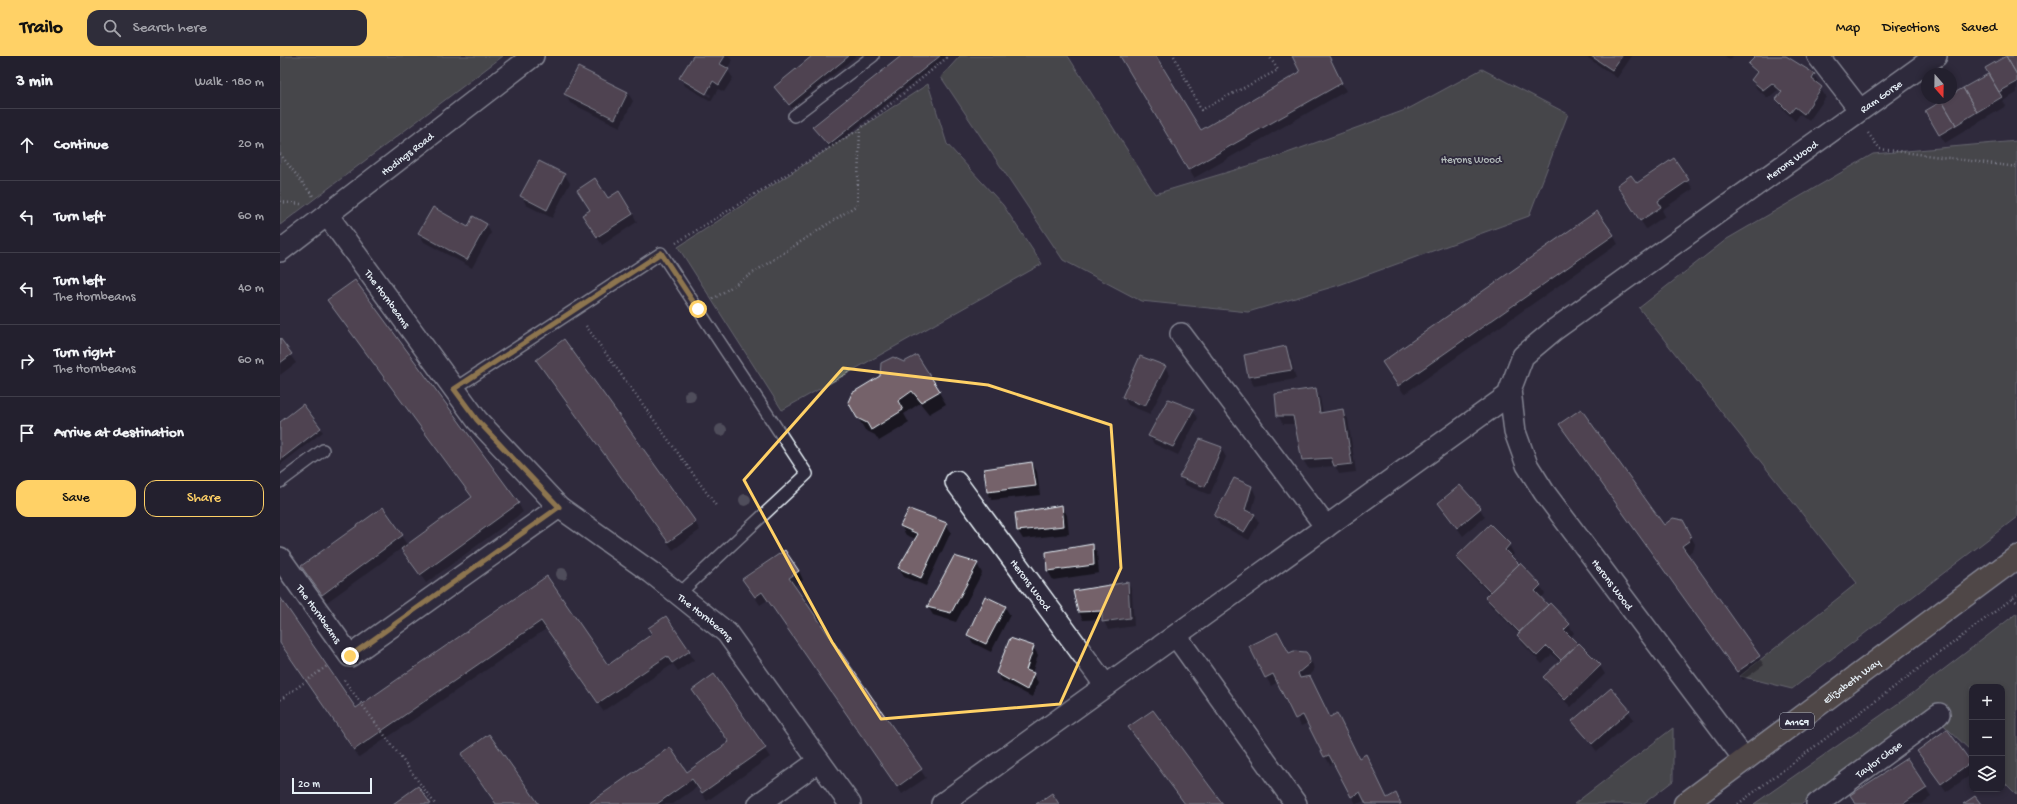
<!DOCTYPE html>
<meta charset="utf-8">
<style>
body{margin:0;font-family:"Gochi Hand",sans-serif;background:#2f2d3a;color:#f1f3f6}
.controls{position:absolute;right:12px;bottom:12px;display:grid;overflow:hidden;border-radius:8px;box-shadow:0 2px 6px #0003}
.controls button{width:36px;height:36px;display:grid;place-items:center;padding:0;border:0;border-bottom:1px solid #403e4a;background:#23202e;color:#f1f3f6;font:20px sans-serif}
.compass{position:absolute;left:1641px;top:12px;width:36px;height:36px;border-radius:50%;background:#23202e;box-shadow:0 2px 6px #0003;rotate:160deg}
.scale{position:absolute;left:12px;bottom:10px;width:80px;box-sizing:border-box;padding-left:4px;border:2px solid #e8f1f8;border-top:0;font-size:11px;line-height:14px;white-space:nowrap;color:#e8f1f8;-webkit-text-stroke:3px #2f2a3d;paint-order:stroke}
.stop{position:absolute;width:12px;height:12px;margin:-9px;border:3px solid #ffd166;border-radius:50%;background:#fff}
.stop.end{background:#ffd166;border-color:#fff;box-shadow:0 1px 4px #0008}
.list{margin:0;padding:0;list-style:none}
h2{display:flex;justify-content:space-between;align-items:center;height:52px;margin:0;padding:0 16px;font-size:17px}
h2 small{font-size:13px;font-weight:400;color:#a3a3aa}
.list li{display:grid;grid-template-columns:26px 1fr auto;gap:12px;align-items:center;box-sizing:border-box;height:72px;padding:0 16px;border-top:1px solid #403e4a}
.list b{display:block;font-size:15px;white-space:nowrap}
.list p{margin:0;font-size:13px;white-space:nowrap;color:#a3a3aa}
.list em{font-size:13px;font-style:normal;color:#a3a3aa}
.actions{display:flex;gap:8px;padding:12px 16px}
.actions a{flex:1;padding:9px 0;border:1px solid #ffd166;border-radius:12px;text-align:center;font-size:14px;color:#ffd166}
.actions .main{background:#ffd166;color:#111}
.icon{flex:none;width:22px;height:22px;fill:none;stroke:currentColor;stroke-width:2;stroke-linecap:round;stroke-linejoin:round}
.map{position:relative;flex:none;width:1737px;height:748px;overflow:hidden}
header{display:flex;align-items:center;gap:24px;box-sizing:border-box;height:56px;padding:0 20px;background:#ffd166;color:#111}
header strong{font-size:19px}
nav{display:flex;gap:22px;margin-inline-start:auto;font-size:14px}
.search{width:280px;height:36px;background:#2f2d3a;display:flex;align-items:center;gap:10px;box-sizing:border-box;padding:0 14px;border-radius:12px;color:#a3a3aa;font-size:15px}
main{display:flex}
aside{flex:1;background:#23202e}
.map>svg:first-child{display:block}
.green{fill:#62685b;stroke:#a5acaa}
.shadow{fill:#0007;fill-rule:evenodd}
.building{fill:#75626a;stroke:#e8f1f8}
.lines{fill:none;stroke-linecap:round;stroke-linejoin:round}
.service-casing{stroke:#e8f1f8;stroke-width:14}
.minor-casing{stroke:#e8f1f8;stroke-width:24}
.primary-casing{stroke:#e8f1f8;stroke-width:25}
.path{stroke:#e8f1f8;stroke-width:2.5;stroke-dasharray:1 3;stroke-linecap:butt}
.service{stroke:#2f2a3d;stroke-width:11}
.minor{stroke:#2f2a3d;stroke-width:21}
.primary{stroke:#776a54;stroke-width:22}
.tree{fill:#777981}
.route{stroke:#ffd166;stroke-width:5}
.marked{fill:none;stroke:#ffd166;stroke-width:3;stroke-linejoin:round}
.labels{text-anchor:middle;stroke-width:3.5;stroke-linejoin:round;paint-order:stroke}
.shield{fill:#2f2a3d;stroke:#b0b5c0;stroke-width:1}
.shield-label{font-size:10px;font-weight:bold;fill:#e8f1f8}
.street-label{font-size:11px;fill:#e8f1f8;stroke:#2f2a3d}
.park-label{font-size:11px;fill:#b2bab9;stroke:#2f2a3d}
</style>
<header>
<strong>Trailo</strong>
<div class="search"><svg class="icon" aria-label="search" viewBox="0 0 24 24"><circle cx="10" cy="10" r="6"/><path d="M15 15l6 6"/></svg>Search here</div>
<nav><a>Map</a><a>Directions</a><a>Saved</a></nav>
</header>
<main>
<aside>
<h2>3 min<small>Walk · 180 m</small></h2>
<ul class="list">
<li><svg class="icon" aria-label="ahead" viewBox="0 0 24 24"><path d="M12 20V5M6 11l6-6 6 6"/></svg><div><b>Continue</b></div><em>20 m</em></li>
<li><svg class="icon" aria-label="left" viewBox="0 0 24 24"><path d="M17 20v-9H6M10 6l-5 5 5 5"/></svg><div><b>Turn left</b></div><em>60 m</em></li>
<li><svg class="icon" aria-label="left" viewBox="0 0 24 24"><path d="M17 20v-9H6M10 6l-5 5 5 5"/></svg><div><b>Turn left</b><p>The Hornbeams</p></div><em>40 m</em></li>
<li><svg class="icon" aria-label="right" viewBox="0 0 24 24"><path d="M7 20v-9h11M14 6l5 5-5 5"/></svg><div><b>Turn right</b><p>The Hornbeams</p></div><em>60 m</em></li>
<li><svg class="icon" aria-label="arrive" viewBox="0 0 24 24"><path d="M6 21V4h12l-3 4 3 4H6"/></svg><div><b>Arrive at destination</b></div></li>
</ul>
<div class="actions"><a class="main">Save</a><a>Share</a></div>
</aside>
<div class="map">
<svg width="1737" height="748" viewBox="0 0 1737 748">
<rect width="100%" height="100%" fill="#2f2a3d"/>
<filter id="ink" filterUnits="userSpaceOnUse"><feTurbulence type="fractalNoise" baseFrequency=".025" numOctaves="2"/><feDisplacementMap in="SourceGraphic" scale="8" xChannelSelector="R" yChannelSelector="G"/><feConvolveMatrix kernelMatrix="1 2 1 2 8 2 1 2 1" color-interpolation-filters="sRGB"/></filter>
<g filter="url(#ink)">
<path class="green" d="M0 0H223L0 169Z
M680 0H788L875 138 988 104 1128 53 1202 13 1288 58 1249 160 1059 229 968 256 861 245 783 204 661 21Z
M648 28 667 88 723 149 762 208 502 354 398 191Z
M1737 85V461L1512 633 1460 620 1577 527 1359 252 1447 183 1593 98Z
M1737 557V739L1722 724V631H1692V696L1649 655 1522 748H1474L1633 637Z
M1393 672V725L1363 748H1294Z"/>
<path class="shadow" d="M414 0H449L452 5 447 13 453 22 444 36 438 33 431 45 405 30 401 22ZM406 25 431 39 430 41 406 27Z
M534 0H576L512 52 498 35Z
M623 0H667L550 93 536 75Z
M841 0H875L920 75 1021 17 1013 0H1048L1066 35 914 122Z
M1305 0H1352L1337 22Z
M1445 0H1453L1450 4Z
M1477 0H1504L1534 19 1539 27 1538 29 1546 41 1529 65 1520 58 1515 65 1502 52 1497 44 1502 38 1498 34 1488 42 1477 33 1472 24 1477 19 1470 8Z
M1728 0H1737V37L1723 45 1726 50 1665 87 1646 56 1709 18Z
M348 37 353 45 340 71 290 47 286 38Z
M259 106 285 119 290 127 272 162 246 149 242 140Z
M1408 125 1413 133 1382 154 1385 160 1366 173 1338 130Z
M328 143 353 158 357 166 322 189 308 167Z
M207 169 211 177 192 212 144 186 139 177Z
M1333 179 1338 188 1124 338 1103 306Z
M49 245 238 447 243 456 146 527 122 492 47 546 22 510 102 452 128 490 193 442Z
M0 284 16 307 0 319Z
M1005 291 1010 300 1016 323 974 330 969 321 965 300Z
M637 300 666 348 649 358 640 347 624 358 629 367 599 385 595 379 585 374 569 346 601 321Z
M885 311 890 319 870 358 848 349 843 341Z
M262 312 415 466 420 474 393 494Z
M1035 333 1040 342 1043 358 1063 354 1068 363 1076 416 1059 418 1055 410 1028 412 1023 404 1016 368H1003L998 360Z
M23 350 43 376 0 409V368Z
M913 354 918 362 898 399 874 388 869 380Z
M1286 377 1384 470 1407 473 1415 488 1414 493 1407 499 1484 609 1463 624Z
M941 392 946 401 930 439 905 429 900 421Z
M752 407 757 416 760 439 712 444 707 436Z
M1180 430 1200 453 1205 461 1183 480 1159 447Z
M972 431 976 440 971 458 975 459 979 467 969 484 940 469 935 460Z
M782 451 787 459 789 478 743 483 738 475 736 457Z
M666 468 671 476 646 530 624 521 619 512 636 483 626 479 621 470Z
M812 489 817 497 819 517 773 524 768 515 767 497Z
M1229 489 1234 498 1231 501 1260 530 1265 538 1261 542 1289 569 1294 577 1290 581 1320 610 1325 618 1291 651 1269 630 1265 621 1280 606 1272 598 1262 608 1243 588 1238 579 1239 578 1211 550 1206 541 1210 538 1182 510 1177 501Z
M697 508 702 517 676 566 653 559 648 551Z
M519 515 523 524 514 530 646 722 622 738 488 544 480 549 463 523Z
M267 522 328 610 409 596 414 604 398 615 393 608 323 655 266 573 79 701 0 587V543L76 653Z
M848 527 852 535 854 570 828 574 823 563 803 564 799 556Z
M725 551 730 559 711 596 693 587 688 579Z
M753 591 758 599 752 617 758 626 752 641 722 625 717 617Z
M1009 598 1028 600 1033 609 1034 615 1029 620 1050 662 1057 658 1079 703 1107 743 1116 739 1121 748H1087L1085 745 1076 748 1054 707 1050 709 1028 667 1021 670 998 626 991 630 986 621Z
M434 620 490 701 427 745 417 731 393 748H310L407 717 450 687Z
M1331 634 1354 663 1317 696 1294 665Z
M850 672 941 748H905Z
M1667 674 1690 707 1692 718 1666 736 1638 695Z
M1627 703 1651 741 1641 748H1576Z"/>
<path class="building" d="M413 0H445L440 8 449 13 439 29 433 25 426 38 399 22Z
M532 0H569L509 49 494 31Z
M621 0H660L548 89 532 71Z
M840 0H876L921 74 1020 16 1012 0H1049L1062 27 908 114Z
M1311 0H1342L1332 14Z
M1476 0H1506L1535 18 1532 23 1542 31 1524 58 1515 51 1510 57 1496 43 1502 36 1492 27 1483 34 1471 24 1477 16 1468 8Z
M1726 0H1737V19Z
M1726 0 1737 19V26L1719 36 1705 12Z
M298 11 348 36 335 63 284 38Z
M1708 18 1722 41 1697 56 1683 32Z
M1683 32 1697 56 1676 69 1662 45 1671 42V39Z
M1662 45 1676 69 1659 79 1645 55Z
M1394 102 1409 124 1378 145 1381 151 1360 165 1337 129 1351 119 1357 127Z
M259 105 285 118 267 154 240 140Z
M315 122 328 142 339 135 353 158 317 181 302 159 310 154 297 134Z
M153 151 188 171 193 160 207 168 187 204 138 177Z
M1317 155 1334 179 1118 330 1102 306Z
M75 224 239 447 140 519 121 493 192 441 47 244Z
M0 282 12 298 0 307Z
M284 283 416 466 388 486 256 304Z
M1006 290 1012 314 968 321 964 299Z
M637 299 660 335 641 346 632 335 618 345 623 354 591 374 587 367 577 362 568 346 572 337 600 320 601 307 613 301 624 306Z
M860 300 886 310 865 350 842 341Z
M1036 332 1040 357 1063 353 1072 408 1054 410 1051 402 1022 404 1013 360H997L995 338Z
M888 343 914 353 893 391 868 380Z
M23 348 41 372 0 404V366Z
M1301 353 1384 469 1393 462 1403 464 1411 479 1409 485 1402 490 1480 600 1457 616 1279 368Z
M920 383 942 391 925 431 899 421Z
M752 406 756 430 707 436 704 413Z
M954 422 972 430 965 454 975 458 964 476 934 460Z
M1180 429 1201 452 1177 472 1158 447Z
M782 449 784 470 737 475 735 457Z
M103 451 123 479 42 539 21 510Z
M629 453 667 467 641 522 618 512 638 478 620 470Z
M1210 468 1230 488 1225 494 1239 508 1210 536 1176 501Z
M813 488 814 509 767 515 766 496Z
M505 494 519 515 509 522 642 713 617 731 482 536 475 541 462 523Z
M674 500 698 507 671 557 647 551Z
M1240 507 1261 529 1255 535 1268 549 1239 576 1205 541Z
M267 520 328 609 372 578 368 572 386 560 410 595 392 607 387 600 318 647 261 565 74 694 0 587V541L76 652Z
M848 526 850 562 822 566V555L798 556 793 535Z
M705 540 726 550 706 588 687 579Z
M1270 547 1290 568 1284 574 1298 588 1281 604 1267 590 1257 600 1237 579Z
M998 576 1009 597 1014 595 1026 596 1029 600 1030 607 1018 617 1020 622 1030 620 1050 661 1057 657 1079 702 1086 698 1107 742 1116 737 1121 748H1086L1080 736 1071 741 1049 699 1044 701 1023 659 1015 663 993 618 985 622 969 590Z
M730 582 754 590 746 614 754 617 747 634 716 617Z
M1299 587 1321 609 1285 644 1263 621Z
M434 618 486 692 422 737 412 723 377 748H308L390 691 407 716 449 686 412 634Z
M1331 632 1350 654 1312 688 1292 665Z
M873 654 943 748H905L848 671Z
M1667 673 1691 706 1661 728 1637 695Z
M209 678 259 748H216L181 698Z
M1627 702 1647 732 1623 748H1576L1570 739Z
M138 730 151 748H113Z
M772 737 779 748H756Z
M1695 740 1701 748H1683Z"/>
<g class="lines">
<g class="service-casing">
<path id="service" d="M514 60 593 0
M174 333 381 197 527 418 399 538
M0 426 43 394"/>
</g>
<g class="minor-casing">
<g id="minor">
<path d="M1538 0 1579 53"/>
<path id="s1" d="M48 160 197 364 279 451 372 517 447 577 570 748"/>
<path id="s2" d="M0 195 253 0"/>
<path d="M901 278 1046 471"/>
<path id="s3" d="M676 426 826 630"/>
<path id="s4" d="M0 502 70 600 279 451"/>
<path d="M896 580 1016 748"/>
<path id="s5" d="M1465 704 1264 436 1247 409 1235 376 1230 334 1243 300 1274 274 1656 0"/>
<path d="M479 748 539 705"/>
<path d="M662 748 1230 338"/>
<path id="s6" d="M1537 748 1659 658"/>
</g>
</g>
<g class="primary-casing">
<g id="primary">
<path id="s7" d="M1405 748 1737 501"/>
</g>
</g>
<path class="path" d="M894 0 921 54 998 14 989 0
M1588 77 1600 93 1737 111
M0 98 33 140
M0 146 21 148
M396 187 580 73 669 0
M433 243 577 149 580 73
M306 270 437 451
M1732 543 1737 546
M64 624 155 748
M0 644 47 610
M1458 748 1737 539"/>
<use href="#service" class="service"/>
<use href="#minor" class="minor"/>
<use href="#primary" class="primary"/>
</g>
<g class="tree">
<circle cx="410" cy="340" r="6"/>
<circle cx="441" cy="374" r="6"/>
<circle cx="465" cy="444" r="6"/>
<circle cx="282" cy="518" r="6"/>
</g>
</g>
<g class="lines" filter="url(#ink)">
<path class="route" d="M70 600 279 451 197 364 174 333 381 197 418 253"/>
</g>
<path d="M0 0H1737V748H0ZM563 312 708 329 831 369 841 512 780 648 601 663 552 586 464 424Z" fill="#2f2a3d" fill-opacity=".55" fill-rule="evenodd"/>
<path class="marked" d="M563 312 708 329 831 369 841 512 780 648 601 663 552 586 464 424Z"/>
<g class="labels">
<rect class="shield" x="1500" y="657" width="34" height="16" rx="3"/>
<g class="shield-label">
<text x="1517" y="669">A1169</text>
</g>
<g class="street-label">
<text dy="4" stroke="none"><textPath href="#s5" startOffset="923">Ram Gorse</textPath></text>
<text dy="4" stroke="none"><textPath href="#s2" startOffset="160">Hodings Road</textPath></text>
<text dy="4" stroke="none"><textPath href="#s5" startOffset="813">Herons Wood</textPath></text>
<text dy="4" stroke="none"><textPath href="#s1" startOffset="102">The Hornbeams</textPath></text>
<text dy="4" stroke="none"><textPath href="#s3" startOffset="127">Herons Wood</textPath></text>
<text transform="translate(1333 528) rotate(53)" y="4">Herons Wood</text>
<text dy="4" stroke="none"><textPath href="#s4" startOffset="68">The Hornbeams</textPath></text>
<text dy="4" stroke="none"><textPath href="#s1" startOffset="556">The Hornbeams</textPath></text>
<text dy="4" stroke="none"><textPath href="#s7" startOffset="207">Elizabeth Way</textPath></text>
<text dy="4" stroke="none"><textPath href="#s6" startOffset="76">Taylor Close</textPath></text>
</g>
<g class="park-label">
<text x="1191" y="107">Herons Wood</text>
</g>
</g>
</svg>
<div class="controls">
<button>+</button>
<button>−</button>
<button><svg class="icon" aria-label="layers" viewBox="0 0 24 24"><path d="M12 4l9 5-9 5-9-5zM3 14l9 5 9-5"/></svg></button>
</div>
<svg class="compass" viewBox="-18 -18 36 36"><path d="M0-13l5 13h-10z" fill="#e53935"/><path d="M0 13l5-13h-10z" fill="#a3a3aa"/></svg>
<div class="scale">20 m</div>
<div class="stop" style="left:418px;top:253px"></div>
<div class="stop end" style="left:70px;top:600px"></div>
</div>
</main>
